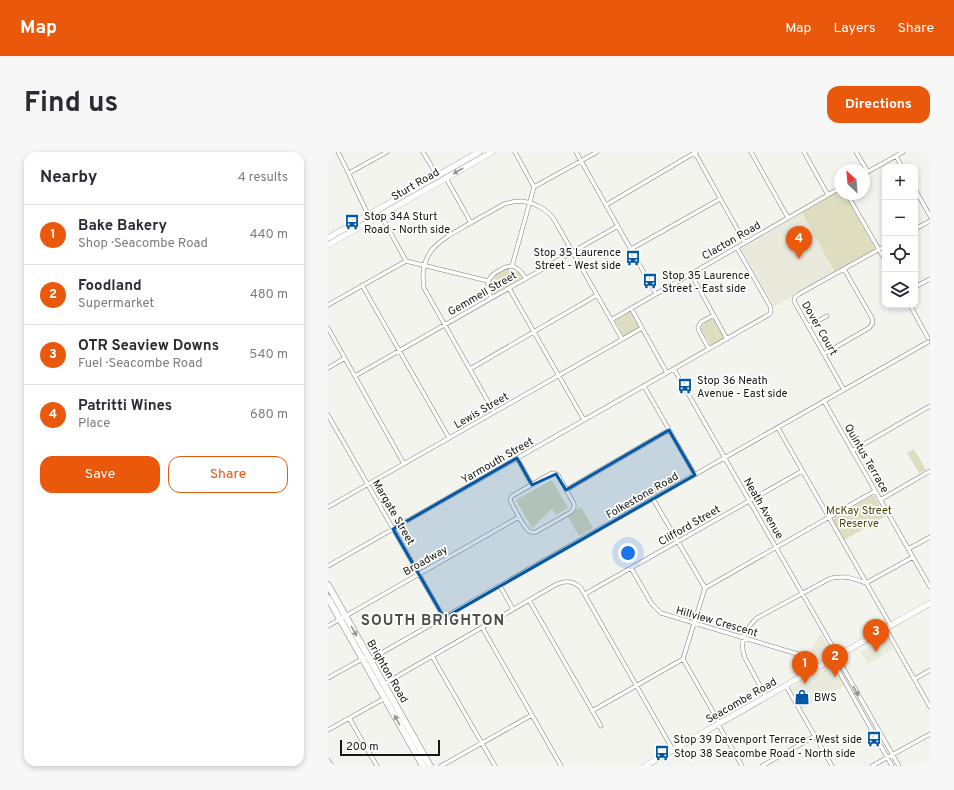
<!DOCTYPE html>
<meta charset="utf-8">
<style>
body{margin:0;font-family:Overpass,sans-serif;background:#f7f7f7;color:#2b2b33}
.controls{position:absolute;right:12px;top:12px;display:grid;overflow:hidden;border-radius:8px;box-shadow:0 2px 6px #0003}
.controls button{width:36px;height:36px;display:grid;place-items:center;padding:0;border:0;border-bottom:1px solid #e1e1e2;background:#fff;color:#2b2b33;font:20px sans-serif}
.compass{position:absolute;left:506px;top:12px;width:36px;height:36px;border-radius:50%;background:#fff;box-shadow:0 2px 6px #0003;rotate:334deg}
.scale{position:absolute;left:12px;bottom:10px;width:100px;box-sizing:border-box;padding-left:4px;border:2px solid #161614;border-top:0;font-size:11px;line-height:14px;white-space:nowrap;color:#161614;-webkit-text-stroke:3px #fffffe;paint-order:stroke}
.you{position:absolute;left:300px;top:401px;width:14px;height:14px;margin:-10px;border:3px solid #fff;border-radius:50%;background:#1a73e8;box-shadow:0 0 0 6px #1a73e833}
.badge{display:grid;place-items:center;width:26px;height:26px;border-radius:50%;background:#ea580c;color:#fff;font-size:13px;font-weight:700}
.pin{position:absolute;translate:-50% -33px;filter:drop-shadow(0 1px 2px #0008)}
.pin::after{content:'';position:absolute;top:21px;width:14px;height:12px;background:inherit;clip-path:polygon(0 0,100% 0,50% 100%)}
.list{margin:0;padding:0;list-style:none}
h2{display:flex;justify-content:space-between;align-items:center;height:52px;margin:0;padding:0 16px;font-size:17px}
h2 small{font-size:13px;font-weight:400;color:#7c7c81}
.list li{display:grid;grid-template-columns:26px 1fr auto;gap:12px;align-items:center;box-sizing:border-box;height:60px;padding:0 16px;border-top:1px solid #e1e1e2}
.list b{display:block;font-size:15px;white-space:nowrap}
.list p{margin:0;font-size:13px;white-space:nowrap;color:#7c7c81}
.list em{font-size:13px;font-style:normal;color:#7c7c81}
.actions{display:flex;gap:8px;padding:12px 16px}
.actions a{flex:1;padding:9px 0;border:1px solid #ea580c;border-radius:12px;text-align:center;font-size:14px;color:#ea580c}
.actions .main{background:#ea580c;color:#fff}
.icon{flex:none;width:22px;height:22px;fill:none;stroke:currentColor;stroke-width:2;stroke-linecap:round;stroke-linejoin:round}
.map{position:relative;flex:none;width:602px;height:614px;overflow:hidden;border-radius:12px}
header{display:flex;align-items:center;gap:24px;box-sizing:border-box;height:56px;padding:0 20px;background:#ea580c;color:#fff}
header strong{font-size:19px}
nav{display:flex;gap:22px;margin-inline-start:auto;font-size:14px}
.intro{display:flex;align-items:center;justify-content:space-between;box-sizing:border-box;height:96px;padding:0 24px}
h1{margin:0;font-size:28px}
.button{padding:10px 18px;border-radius:12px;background:#ea580c;color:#fff;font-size:14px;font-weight:700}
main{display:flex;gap:24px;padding:0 24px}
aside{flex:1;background:#fff;border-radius:12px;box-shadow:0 2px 6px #0003}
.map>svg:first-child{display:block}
.built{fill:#eaeadc}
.green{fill:#deddbf}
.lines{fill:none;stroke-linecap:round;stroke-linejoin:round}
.minor-casing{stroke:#7f7f7a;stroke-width:4.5}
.secondary-casing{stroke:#7f7f7a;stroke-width:6}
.primary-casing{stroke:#7f7f7a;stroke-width:7}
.minor{stroke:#fff;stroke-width:3.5}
.secondary{stroke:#fff;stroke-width:5.5}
.primary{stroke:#fff;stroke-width:6}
.oneway{fill:#969695}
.marked{fill:#0358a6;fill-opacity:0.2;stroke:#0358a6;stroke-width:3;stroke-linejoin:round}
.labels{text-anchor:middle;stroke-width:3.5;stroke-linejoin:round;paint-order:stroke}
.street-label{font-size:11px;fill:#161614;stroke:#fffffe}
.poi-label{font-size:11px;fill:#161614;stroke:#fffffe;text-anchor:start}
.park-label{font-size:11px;fill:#48450c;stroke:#fffffe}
.district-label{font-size:15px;font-weight:bold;letter-spacing:1px;fill:#4e4e49;stroke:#fffffe}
</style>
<header>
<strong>Map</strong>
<nav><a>Map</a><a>Layers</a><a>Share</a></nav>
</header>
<div class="intro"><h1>Find us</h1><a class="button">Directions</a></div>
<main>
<aside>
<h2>Nearby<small>4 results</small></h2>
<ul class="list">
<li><span class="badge">1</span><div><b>Bake Bakery</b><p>Shop · Seacombe Road</p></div><em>440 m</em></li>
<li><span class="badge">2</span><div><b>Foodland</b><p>Supermarket</p></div><em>480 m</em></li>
<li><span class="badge">3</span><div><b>OTR Seaview Downs</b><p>Fuel · Seacombe Road</p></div><em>540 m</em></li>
<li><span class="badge">4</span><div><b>Patritti Wines</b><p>Place</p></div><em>680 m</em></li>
</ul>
<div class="actions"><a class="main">Save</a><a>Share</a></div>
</aside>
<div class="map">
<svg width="602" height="614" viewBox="0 0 602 614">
<rect width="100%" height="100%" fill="#f4f4ee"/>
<path class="built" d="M474 61 507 121 446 155 413 97Z
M492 482H493L505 502 487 512H485L480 503Z
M556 487 560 488 565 497 540 512 533 500Z
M503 514H506L517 533 474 557 463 538 464 535Z"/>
<path class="green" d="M512 38V42H517L548 98 507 121 474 61Z
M180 117 191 121 194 125V126L166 142H164C157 130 169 119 180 117Z
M301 160 304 161 311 175 296 184H295L287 169Z
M384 167 387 168 396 184 394 188 383 193 373 178C373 172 378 170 384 167Z
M586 297 598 318 591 321 579 301Z
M224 328 240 356 228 363 224 357 204 376 188 348Z
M544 344H546L558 364 516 388 505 369V366Z
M253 355 265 376 251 384 239 363Z"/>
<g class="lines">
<g class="minor-casing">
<path id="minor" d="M10 0C21 21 30 43 41 64
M95 0 110 25
M248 0 328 142
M423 0 460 66
M476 0 500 43
M528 0 540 20
M367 1 417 91
M568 4 574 15
M21 21 59 0
M536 22 575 0
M118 26 143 71
M206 35 269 0
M587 37 602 64
M519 42 557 108
M278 53 368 0
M53 63 78 109 160 129
M587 77 602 69
M303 97 392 47
M184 114 206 35 187 0
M363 122 399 187
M34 133 121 286
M587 135 602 127
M181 136 256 268
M163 146C158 133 158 125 172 118 175 116 180 114 184 114 190 115 195 122 198 126
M0 153 78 109
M582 153 600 186
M303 156 339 221
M283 168 512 36
M480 174 499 164
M0 176 76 312
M381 197 371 179 370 175 373 170 386 163
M496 202 541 176 545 171 544 166 516 117
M0 216 17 206
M142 217 269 143
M346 217 510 504
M27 224 290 74
M316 234 367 323
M516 238 466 149 467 145 471 142 557 94
M496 249 602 435
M166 260 96 136C90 100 111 89 139 73 151 66 164 59 176 52 181 51 187 49 192 49 205 50 220 57 227 69L294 187
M0 263 116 466
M450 276 563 474
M524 299 602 254
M189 306 204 333
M222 322 226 321 230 323 246 352V356L243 360 208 380C205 380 204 381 201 379 196 376 184 353 182 347L184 344Z
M238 338 341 278
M325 347 377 436
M552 348 602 319
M0 355 314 176
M580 397 602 385
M0 414 442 162 443 158 442 154 409 96
M303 416 324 452 333 461 473 503 476 505 484 519
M172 434 185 457
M257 442 474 319
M201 448 273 574
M0 474 191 365
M154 475 233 614
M558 477 602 555
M104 504 167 614
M509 505 571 614
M504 507 564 614
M41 508 600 190
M0 526 36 506
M587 527 602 518
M56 532 229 432C238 428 246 429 253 436L345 598
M458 534 504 614
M438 545 417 506C411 491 417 477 429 466L501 427C514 422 526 427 538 431L585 405
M264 559 355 507
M21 566 49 614
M390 572 414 614
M392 572 355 507 377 436 547 339
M0 578 57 546
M0 608 4 614
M113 614 204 563
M434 614 487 584
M544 614 602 582"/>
</g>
<g class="secondary-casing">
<path id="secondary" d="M0 86 151 0
M0 93 164 0
M317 614 602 451"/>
</g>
<g class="primary-casing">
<path id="primary" d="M0 433 102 614
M0 446 95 614"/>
</g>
<use href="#minor" class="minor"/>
<use href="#secondary" class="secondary"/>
<use href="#primary" class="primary"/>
</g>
<defs><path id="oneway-solid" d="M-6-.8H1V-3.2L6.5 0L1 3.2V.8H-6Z"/></defs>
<g class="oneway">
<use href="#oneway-solid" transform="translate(130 19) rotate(150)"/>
<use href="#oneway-solid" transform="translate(26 479) rotate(60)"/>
<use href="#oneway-solid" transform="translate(528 539) rotate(60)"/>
<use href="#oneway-solid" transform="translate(69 568) rotate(-119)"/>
</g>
<path class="marked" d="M341 278 367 323 116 466 65 377 189 306 204 333 228 322 238 338Z"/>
<defs>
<g id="bus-bare" transform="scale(1.2)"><path d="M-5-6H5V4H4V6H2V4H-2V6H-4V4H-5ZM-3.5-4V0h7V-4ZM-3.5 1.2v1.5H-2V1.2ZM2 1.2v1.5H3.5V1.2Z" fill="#0358a6" stroke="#fffffe" stroke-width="2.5" paint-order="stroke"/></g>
<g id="shop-bare" transform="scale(1.2)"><path d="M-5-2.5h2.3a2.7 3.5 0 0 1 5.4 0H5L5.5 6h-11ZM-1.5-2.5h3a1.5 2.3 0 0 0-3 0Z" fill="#0358a6" stroke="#fffffe" stroke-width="2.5" paint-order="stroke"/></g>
</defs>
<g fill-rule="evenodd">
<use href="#bus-bare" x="24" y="70"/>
<use href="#bus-bare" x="305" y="106"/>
<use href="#bus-bare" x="322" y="129"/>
<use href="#bus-bare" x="357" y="234"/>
<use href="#shop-bare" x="474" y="545"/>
<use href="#bus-bare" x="546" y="587"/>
<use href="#bus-bare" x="334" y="601"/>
</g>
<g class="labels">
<g class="street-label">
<text transform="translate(87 32) rotate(-30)" y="4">Sturt Road</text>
<text transform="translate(403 88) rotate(-30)" y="4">Clacton Road</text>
<text transform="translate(154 141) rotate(-30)" y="4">Gemmell Street</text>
<text transform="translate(492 176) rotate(60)" y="4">Dover Court</text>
<text transform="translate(153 258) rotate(-30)" y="4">Lewis Street</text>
<text transform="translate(539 306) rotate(60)" y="4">Quintus Terrace</text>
<text transform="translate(169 308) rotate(-30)" y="4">Yarmouth Street</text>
<text transform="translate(314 343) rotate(-30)" y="4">Folkestone Road</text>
<text transform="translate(436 356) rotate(60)" y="4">Neath Avenue</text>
<text transform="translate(66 360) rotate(60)" y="4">Margate Street</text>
<text transform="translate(361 373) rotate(-30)" y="4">Clifford Street</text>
<text transform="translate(97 408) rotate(-30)" y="4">Broadway</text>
<text transform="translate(389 469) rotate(16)" y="4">Hillview Crescent</text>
<text transform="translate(60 519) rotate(60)" y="4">Brighton Road</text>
<text transform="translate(413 548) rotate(-30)" y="4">Seacombe Road</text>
</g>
<g class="poi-label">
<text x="36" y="68">Stop 34A Sturt<tspan x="36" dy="13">Road - North side</tspan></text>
<text x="293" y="104" text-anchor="end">Stop 35 Laurence<tspan x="293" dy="13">Street - West side</tspan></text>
<text x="334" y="127">Stop 35 Laurence<tspan x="334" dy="13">Street - East side</tspan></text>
<text x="369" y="232">Stop 36 Neath<tspan x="369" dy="13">Avenue - East side</tspan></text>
<text x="486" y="549">BWS</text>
<text x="534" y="591" text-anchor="end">Stop 39 Davenport Terrace - West side</text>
<text x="346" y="605">Stop 38 Seacombe Road - North side</text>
</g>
<g class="park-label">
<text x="531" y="362">McKay Street<tspan x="531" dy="13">Reserve</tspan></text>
</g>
<g class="district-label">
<text x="105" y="473">SOUTH BRIGHTON</text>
</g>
</g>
</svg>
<div class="controls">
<button>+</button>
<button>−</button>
<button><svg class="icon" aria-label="locate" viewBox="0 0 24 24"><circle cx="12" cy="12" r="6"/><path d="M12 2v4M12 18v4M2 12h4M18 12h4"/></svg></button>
<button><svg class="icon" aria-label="layers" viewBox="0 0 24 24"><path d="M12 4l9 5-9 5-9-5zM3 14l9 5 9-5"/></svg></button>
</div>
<svg class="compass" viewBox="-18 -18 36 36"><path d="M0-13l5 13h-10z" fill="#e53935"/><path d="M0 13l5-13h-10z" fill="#7c7c81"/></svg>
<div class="scale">200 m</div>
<div class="you"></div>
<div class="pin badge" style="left:477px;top:532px">1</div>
<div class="pin badge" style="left:507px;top:525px">2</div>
<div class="pin badge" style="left:548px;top:500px">3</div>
<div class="pin badge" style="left:471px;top:107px">4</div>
</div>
</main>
